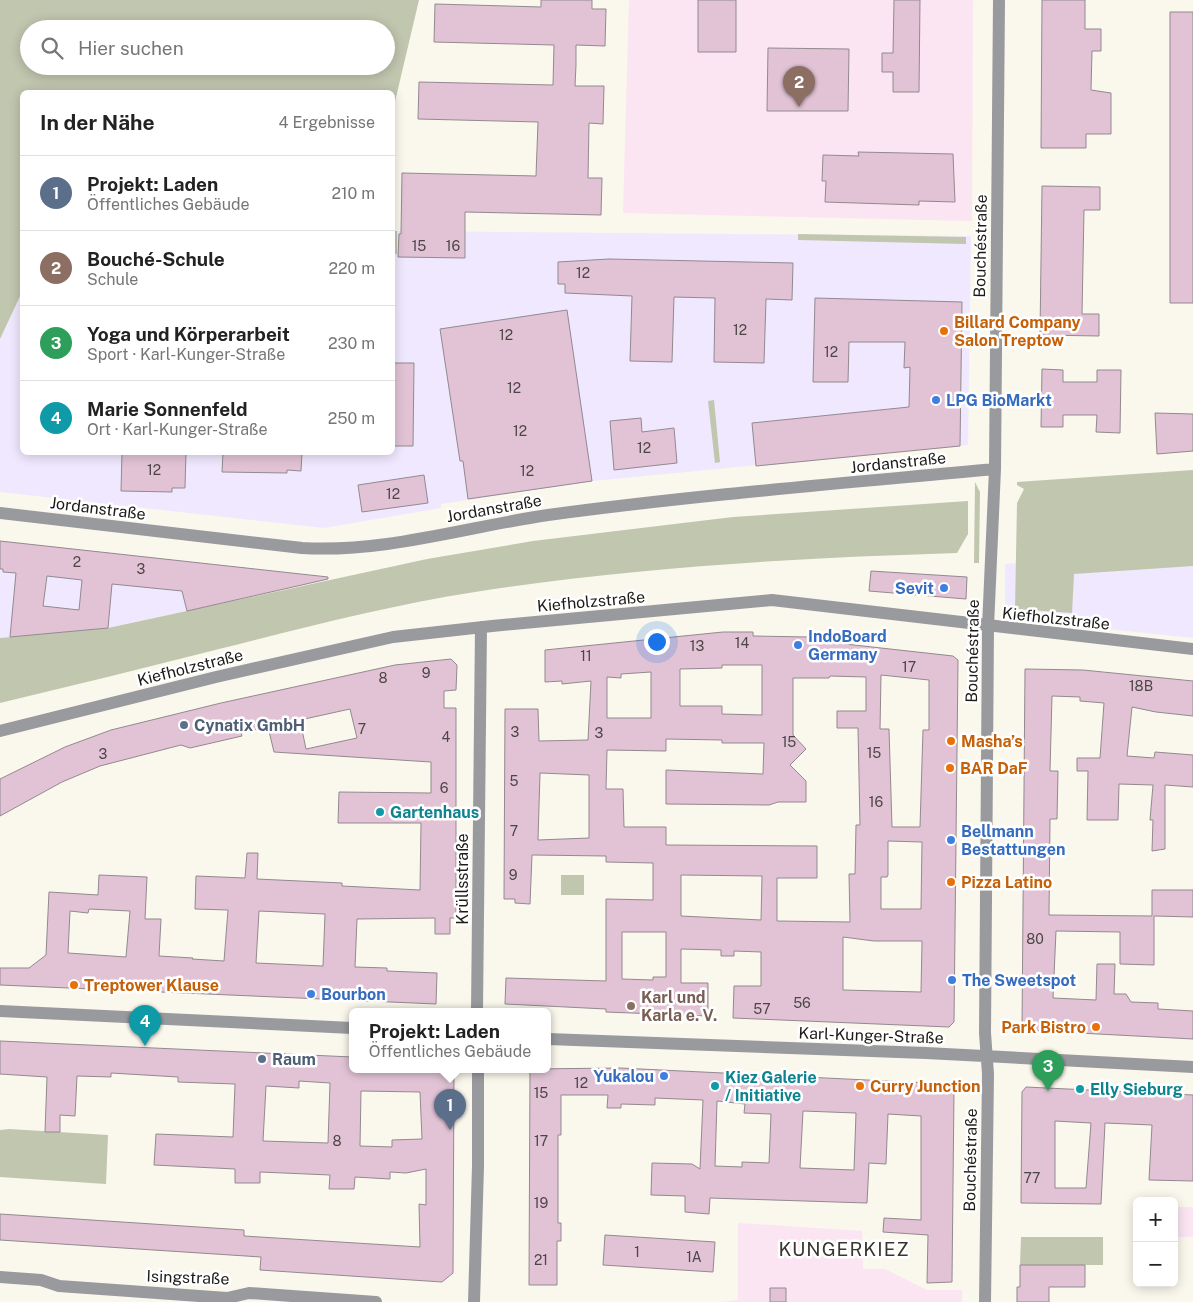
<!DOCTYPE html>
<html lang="de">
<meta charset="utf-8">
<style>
body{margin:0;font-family:"Public Sans",sans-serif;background:#f6f6f6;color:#222}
.controls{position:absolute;right:15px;bottom:15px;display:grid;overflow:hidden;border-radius:8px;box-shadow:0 2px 12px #0003}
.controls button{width:45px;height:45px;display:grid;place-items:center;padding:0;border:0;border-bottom:1px solid #e0e0e0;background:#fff;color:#222;font:25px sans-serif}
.you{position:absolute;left:656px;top:641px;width:18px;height:18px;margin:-12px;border:4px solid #fff;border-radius:50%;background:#1a73e8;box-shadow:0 0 0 8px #1a73e833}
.badge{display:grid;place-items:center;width:32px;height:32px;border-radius:50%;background:#bf312d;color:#fff;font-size:16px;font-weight:700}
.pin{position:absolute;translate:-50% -41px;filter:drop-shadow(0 1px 2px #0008)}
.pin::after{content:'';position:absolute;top:26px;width:18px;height:15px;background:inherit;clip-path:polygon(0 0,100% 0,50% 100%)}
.popup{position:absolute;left:349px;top:1008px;width:202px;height:65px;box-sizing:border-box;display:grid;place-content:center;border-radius:8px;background:#fff;filter:drop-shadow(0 1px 4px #0005);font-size:16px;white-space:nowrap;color:#767676}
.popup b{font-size:19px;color:#222}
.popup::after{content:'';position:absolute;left:50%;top:100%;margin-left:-10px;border:10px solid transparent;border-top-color:#fff}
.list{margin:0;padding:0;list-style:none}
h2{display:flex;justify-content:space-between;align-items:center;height:65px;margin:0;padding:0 20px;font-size:21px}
h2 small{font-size:16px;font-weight:400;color:#767676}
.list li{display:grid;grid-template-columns:32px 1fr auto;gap:15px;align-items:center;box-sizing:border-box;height:75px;padding:0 20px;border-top:1px solid #e0e0e0}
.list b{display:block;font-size:19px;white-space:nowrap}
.list p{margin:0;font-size:16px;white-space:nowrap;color:#767676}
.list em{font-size:16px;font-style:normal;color:#767676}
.icon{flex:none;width:28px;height:28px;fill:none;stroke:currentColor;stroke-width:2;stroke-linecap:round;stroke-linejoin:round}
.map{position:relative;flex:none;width:1193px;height:1302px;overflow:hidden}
.search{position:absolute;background:#fff;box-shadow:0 2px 12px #0003;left:20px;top:20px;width:375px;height:55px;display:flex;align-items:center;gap:12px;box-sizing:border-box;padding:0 18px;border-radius:28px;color:#767676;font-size:19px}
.panel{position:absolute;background:#fff;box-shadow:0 2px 12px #0003;left:20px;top:90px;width:375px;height:365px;border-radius:8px}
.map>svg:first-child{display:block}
.commercial{fill:#f0e8fe}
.education{fill:#fbe5f3}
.green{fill:#c1c6af;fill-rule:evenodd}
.building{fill:#e1c3d5;stroke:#93898f;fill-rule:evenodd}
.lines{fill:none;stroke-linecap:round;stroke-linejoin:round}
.street{stroke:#989a9e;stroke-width:12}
.food-dot{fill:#e8710a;stroke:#fff;stroke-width:2}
.shop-dot{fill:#3f7fe0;stroke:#fff;stroke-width:2}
.service-dot{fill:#5c6f8a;stroke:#fff;stroke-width:2}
.culture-dot{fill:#0f9aa8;stroke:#fff;stroke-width:2}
.education-dot{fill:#8d6e63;stroke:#fff;stroke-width:2}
.labels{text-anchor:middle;stroke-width:5;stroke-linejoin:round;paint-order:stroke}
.number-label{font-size:14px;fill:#4d4546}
.street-label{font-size:16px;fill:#1c1b17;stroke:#fff}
.food-label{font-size:16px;font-weight:bold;fill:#c56008;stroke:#fff;text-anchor:start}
.shop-label{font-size:16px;font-weight:bold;fill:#366cbe;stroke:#fff;text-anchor:start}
.service-label{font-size:16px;font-weight:bold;fill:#4e5e75;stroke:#fff;text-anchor:start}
.culture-label{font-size:16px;font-weight:bold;fill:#0d838f;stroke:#fff;text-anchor:start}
.education-label{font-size:16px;font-weight:bold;fill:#785e54;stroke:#fff;text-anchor:start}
.quarter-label{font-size:19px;letter-spacing:1px;fill:#38362e;stroke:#fff}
</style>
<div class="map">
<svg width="1193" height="1302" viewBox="0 0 1193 1302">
<rect width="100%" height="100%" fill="#faf7ec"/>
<path class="commercial" d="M397 231 971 236 968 445 592 481 441 504V508L324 528 0 492V339L22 292V452H392V254H397Z
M0 541 317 576V582L108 628 0 638Z
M1193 550V638L1012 619 1005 614V564Z"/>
<path class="education" d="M629 0H973L972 221 623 213Z
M1174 1207H1193V1237H1174Z
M738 1223 862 1231 863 1269H885L927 1290H962V1302H722L738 1300Z"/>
<path class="green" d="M0 0H419L393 110 392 92H22V292L0 339ZM29 29H386V66H29Z
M393 231H397V254H393Z
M798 234 966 237V244L798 240Z
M714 400 720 462 715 463 708 401Z
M1193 470V566L1074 574 1072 613 1015 609 1017 503 1024 489 1017 485V482Z
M975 482 980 492 979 563H974Z
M968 501V534L957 553C796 558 635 567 475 592 390 605 307 627 223 648 149 667 74 685 0 703V638L108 628 427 559 533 541 733 517Z
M561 875H584V895H561Z
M9 1129 108 1135 106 1184 0 1177V1130Z
M1021 1237H1103V1265H1020Z"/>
<path class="building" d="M541 0H592V9H606L605 46 576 45V65L575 86H604L603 124 589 123 588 178H602L601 215 465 212V258L398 257 399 234H401L402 173 536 176 538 122 418 119 419 82 553 85 554 45 434 42 435 4 541 7Z
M698 0H736V52H698Z
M894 0H920L919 92H893V72H882V53H893Z
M1042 0H1085V29H1101V51H1092L1091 90 1111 93V134H1086V148H1041Z
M1170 12H1193V303H1170Z
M768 48 849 49 848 111H767Z
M858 152 953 154 955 202 919 201V205L825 202 826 181H822L823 155 859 156Z
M1042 186 1100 187V210H1084L1082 314H1099V336L1040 335Z
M609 259 793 263 792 300 766 299 764 363 714 362 715 298 674 297 672 362 630 361 632 296 565 293V284H558V262Z
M815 298 962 302 960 446 756 466 752 423 909 407 910 367 904 368 905 342H849L848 382H813Z
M567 310 592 481 468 499 463 461H460L440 329Z
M392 363H414L413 446H392Z
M1042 369 1063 370V382H1097V370H1121L1120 433 1096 432 1097 415H1063V427H1041Z
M1155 413 1193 414V451L1157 454Z
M641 418 642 432 674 428 677 463 614 470 610 421Z
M122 452H186L185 488H172V492L121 491Z
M223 452H302L301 471 287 470V473L222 472Z
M424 475 428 503 362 512 358 485Z
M0 541 328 577V579L187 611 182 591 112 584 108 628 10 637 16 573 3 572V569H0ZM47 576 82 580 79 610 43 606Z
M871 571 967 577 966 599 869 591Z
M723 632H753V636L809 637V640L953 656 958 660 954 1022 949 1027 733 1018 734 986H761V952L734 951V956H721V950L681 949V983H708V1016L606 1012V1009L505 1004 506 978 606 981V899L653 900V863L606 862V856L532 855 530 904 515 903V899H504L505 709H538L539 741 588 740 591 681 562 684V681L545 682V650ZM722 665H762V715L722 714V706H680V669L722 668ZM651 672V718H607V677L621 678V674ZM881 675 929 680V730H923L920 827H892L889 729H880ZM830 676 866 677V711H837V728H858L860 825H856L855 874H849L850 922 777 921V878H817V846L666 845V827H624L623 789H606L607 750 666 751V739L722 740V743H764L763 774 666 770V804L769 805 778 802H806V781L790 765 806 749 793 735V678H829ZM540 773 589 775V838L538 840ZM888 841 922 842 921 909H881V877H887L888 875ZM681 875 762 876 761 920 681 916ZM622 932H666V977H653V980L622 979ZM843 937 874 941H922L921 992 843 990Z
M451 659 457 665 456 690 444 691V708H456V918H450V934H435V918L357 919 355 967 387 968V971L437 973 436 1004 0 985V968H29L46 955 49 892 98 895 99 875 147 877 145 919H161L159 956 193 958 192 959 224 961 228 910 195 909 196 876 245 878 247 853H258L257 879 342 883V886L420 890 421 823H338L339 792 431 793V762L274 752 268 727 241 733 242 736 190 748 181 745 100 766 62 782 0 816V779L65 747 111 730 221 703 395 665ZM350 709 357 738 306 749 300 720ZM89 909 130 911 126 957 68 953 70 911 88 913ZM259 911 325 914 323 966 256 963Z
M1025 669 1083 670 1193 681V716L1156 712 1132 707 1127 756 1154 758 1155 752 1193 755V787L1165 785V849L1152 851 1153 820H1150L1153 785 1119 784 1118 820H1087L1088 771H1077V758H1100L1104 703 1080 701V697L1052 696 1050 771H1058L1057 819H1050L1049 915 1152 916V890H1193V917L1154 916V965L1120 964V932L1056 931 1053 998 1096 1000 1097 964H1115L1114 994H1126L1131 1002 1158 1003V1009L1193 1011V1039L1022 1030Z
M0 1041 352 1057V1069H454L453 1273 442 1282 260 1270 261 1257 0 1240V1214L244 1230V1236L420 1247 419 1204 426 1205V1169L406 1173 390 1172V1179L355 1177 354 1189H329L330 1175 260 1172V1183H235V1169L154 1165 156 1134 233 1137 235 1084 178 1082V1077L111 1073V1077L77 1076 75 1116 60 1115V1132H45L47 1077 0 1074ZM299 1081 330 1083 328 1143 263 1141 266 1086 299 1088ZM361 1091 420 1092 422 1139 392 1140V1147L360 1146Z
M620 1068 949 1084 954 1089 952 1282 927 1283 928 1235 883 1232 884 1218 921 1220V1116L888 1114 886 1164 869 1163 867 1203 710 1198 709 1214 685 1212V1196L651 1195 652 1163 692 1164 700 1169 703 1100 655 1098V1105L621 1104V1108H607L608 1095H561V1135H558V1223H561V1241H557V1285H529L530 1069ZM717 1101 745 1104 744 1113 771 1114 769 1163 742 1162V1167L715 1166ZM803 1111 856 1113 854 1170 800 1168Z
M1026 1087 1193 1095V1181L1149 1180 1152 1125 1105 1123 1101 1204 1021 1203 1022 1092ZM1055 1121 1091 1123 1086 1188H1055Z
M605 1235 715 1242 713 1272 603 1265Z
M1020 1265H1085V1287H1049V1302H1017V1287H1020Z
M770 1288H786V1302H770Z"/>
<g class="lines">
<path class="street" d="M0 513 302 548C385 553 466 527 548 515 696 495 846 483 995 469
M0 731 216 677 393 637 492 626 772 600 1193 649
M0 1011 352 1028
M477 1011 481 627
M548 1039 926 1053 1193 1067
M0 1277 41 1280 59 1286 227 1298 249 1293 376 1302
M474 1302 478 1166V1069
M985 1302 988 1074 985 1033 988 627 995 469 999 0"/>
</g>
<g class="food-dot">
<circle cx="944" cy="331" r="5"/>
<circle cx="951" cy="741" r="5"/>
<circle cx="950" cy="768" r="5"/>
<circle cx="951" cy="882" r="5"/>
<circle cx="74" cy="985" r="5"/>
<circle cx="1096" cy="1027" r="5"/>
<circle cx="860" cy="1086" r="5"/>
</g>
<g class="shop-dot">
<circle cx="936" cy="400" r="5"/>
<circle cx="944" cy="588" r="5"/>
<circle cx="798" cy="645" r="5"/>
<circle cx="951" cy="840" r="5"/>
<circle cx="952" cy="980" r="5"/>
<circle cx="311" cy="994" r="5"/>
<circle cx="664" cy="1076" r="5"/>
</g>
<g class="service-dot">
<circle cx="184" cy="725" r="5"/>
<circle cx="262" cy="1059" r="5"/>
</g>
<g class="culture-dot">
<circle cx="380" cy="812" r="5"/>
<circle cx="715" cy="1086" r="5"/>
<circle cx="1080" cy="1089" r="5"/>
</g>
<circle class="education-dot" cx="631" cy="1006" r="5"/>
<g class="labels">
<g class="number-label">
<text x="419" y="251">15</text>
<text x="453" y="251">16</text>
<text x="583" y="278">12</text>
<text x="740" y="335">12</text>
<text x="506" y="340">12</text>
<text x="831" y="357">12</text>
<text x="514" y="393">12</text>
<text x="520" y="436">12</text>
<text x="644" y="453">12</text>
<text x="154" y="475">12</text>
<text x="527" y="476">12</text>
<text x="393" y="499">12</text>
<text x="77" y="567">2</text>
<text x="141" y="574">3</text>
<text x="742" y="648">14</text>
<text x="697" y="651">13</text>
<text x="586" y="661">11</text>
<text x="909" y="672">17</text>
<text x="426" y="678">9</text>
<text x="383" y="683">8</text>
<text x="1141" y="691">18B</text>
<text x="362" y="734">7</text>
<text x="515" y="737">3</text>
<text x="599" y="738">3</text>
<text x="446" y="742">4</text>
<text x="789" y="747">15</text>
<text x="874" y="758">15</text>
<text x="103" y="759">3</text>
<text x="514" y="786">5</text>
<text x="444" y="793">6</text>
<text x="876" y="807">16</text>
<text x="514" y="836">7</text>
<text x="513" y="880">9</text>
<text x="1035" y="944">80</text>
<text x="802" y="1008">56</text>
<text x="762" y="1014">57</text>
<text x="581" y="1088">12</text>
<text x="541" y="1098">15</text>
<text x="337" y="1146">8</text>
<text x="541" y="1146">17</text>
<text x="1032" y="1183">77</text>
<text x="541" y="1208">19</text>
<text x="637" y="1257">1</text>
<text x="694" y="1262">1A</text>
<text x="541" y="1265">21</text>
</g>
<g class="street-label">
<text transform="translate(980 246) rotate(-89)" y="6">Bouchéstraße</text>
<text transform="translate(898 462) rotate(-6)" y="6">Jordanstraße</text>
<text transform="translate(98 508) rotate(7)" y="6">Jordanstraße</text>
<text transform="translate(494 508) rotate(-10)" y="6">Jordanstraße</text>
<text transform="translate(591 601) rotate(-5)" y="6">Kiefholzstraße</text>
<text transform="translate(1056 618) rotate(6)" y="6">Kiefholzstraße</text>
<text transform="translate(972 651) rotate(-89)" y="6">Bouchéstraße</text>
<text transform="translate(190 667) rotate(-14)" y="6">Kiefholzstraße</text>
<text transform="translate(462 879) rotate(-90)" y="6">Krüllsstraße</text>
<text transform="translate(871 1035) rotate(2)" y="6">Karl-Kunger-Straße</text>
<text transform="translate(970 1160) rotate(-89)" y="6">Bouchéstraße</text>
<text transform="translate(188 1277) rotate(2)" y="6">Isingstraße</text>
</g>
<g class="food-label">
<text x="954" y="328">Billard Company<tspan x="954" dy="18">Salon Treptow</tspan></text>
<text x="961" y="747">Masha’s</text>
<text x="960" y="774">BAR DaF</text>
<text x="961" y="888">Pizza Latino</text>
<text x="84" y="991">Treptower Klause</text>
<text x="1086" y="1033" text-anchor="end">Park Bistro</text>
<text x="870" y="1092">Curry Junction</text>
</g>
<g class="shop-label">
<text x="946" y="406">LPG BioMarkt</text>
<text x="934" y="594" text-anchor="end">Sevit</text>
<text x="808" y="642">IndoBoard<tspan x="808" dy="18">Germany</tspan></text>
<text x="961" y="837">Bellmann<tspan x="961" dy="18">Bestattungen</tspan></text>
<text x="962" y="986">The Sweetspot</text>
<text x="321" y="1000">Bourbon</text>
<text x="654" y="1082" text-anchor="end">Yukalou</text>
</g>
<g class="service-label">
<text x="194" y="731">Cynatix GmbH</text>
<text x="272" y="1065">Raum</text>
</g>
<g class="culture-label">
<text x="390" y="818">Gartenhaus</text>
<text x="725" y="1083">Kiez Galerie<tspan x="725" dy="18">/ Initiative</tspan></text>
<text x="1090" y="1095">Elly Sieburg</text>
</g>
<g class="education-label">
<text x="641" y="1003">Karl und<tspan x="641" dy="18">Karla e. V.</tspan></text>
</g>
<g class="quarter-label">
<text x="844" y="1256">KUNGERKIEZ</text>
</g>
</g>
</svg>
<div class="controls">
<button>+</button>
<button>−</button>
</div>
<div class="you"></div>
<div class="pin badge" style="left:450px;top:1130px;background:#5c6f8a">1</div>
<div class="popup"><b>Projekt: Laden</b>Öffentliches Gebäude</div>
<div class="pin badge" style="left:799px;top:107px;background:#8d6e63">2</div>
<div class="pin badge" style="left:1048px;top:1091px;background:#2e9e5b">3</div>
<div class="pin badge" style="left:145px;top:1046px;background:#0f9aa8">4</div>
<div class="search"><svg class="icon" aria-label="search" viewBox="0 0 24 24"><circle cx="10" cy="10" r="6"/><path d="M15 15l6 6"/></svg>Hier suchen</div>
<section class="panel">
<h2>In der Nähe<small>4 Ergebnisse</small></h2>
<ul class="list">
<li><span class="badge" style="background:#5c6f8a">1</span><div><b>Projekt: Laden</b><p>Öffentliches Gebäude</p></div><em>210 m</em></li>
<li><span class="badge" style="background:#8d6e63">2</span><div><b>Bouché-Schule</b><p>Schule</p></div><em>220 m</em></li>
<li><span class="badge" style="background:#2e9e5b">3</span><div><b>Yoga und Körperarbeit</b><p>Sport · Karl-Kunger-Straße</p></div><em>230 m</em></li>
<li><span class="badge" style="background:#0f9aa8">4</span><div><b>Marie Sonnenfeld</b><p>Ort · Karl-Kunger-Straße</p></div><em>250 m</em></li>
</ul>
</section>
</div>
